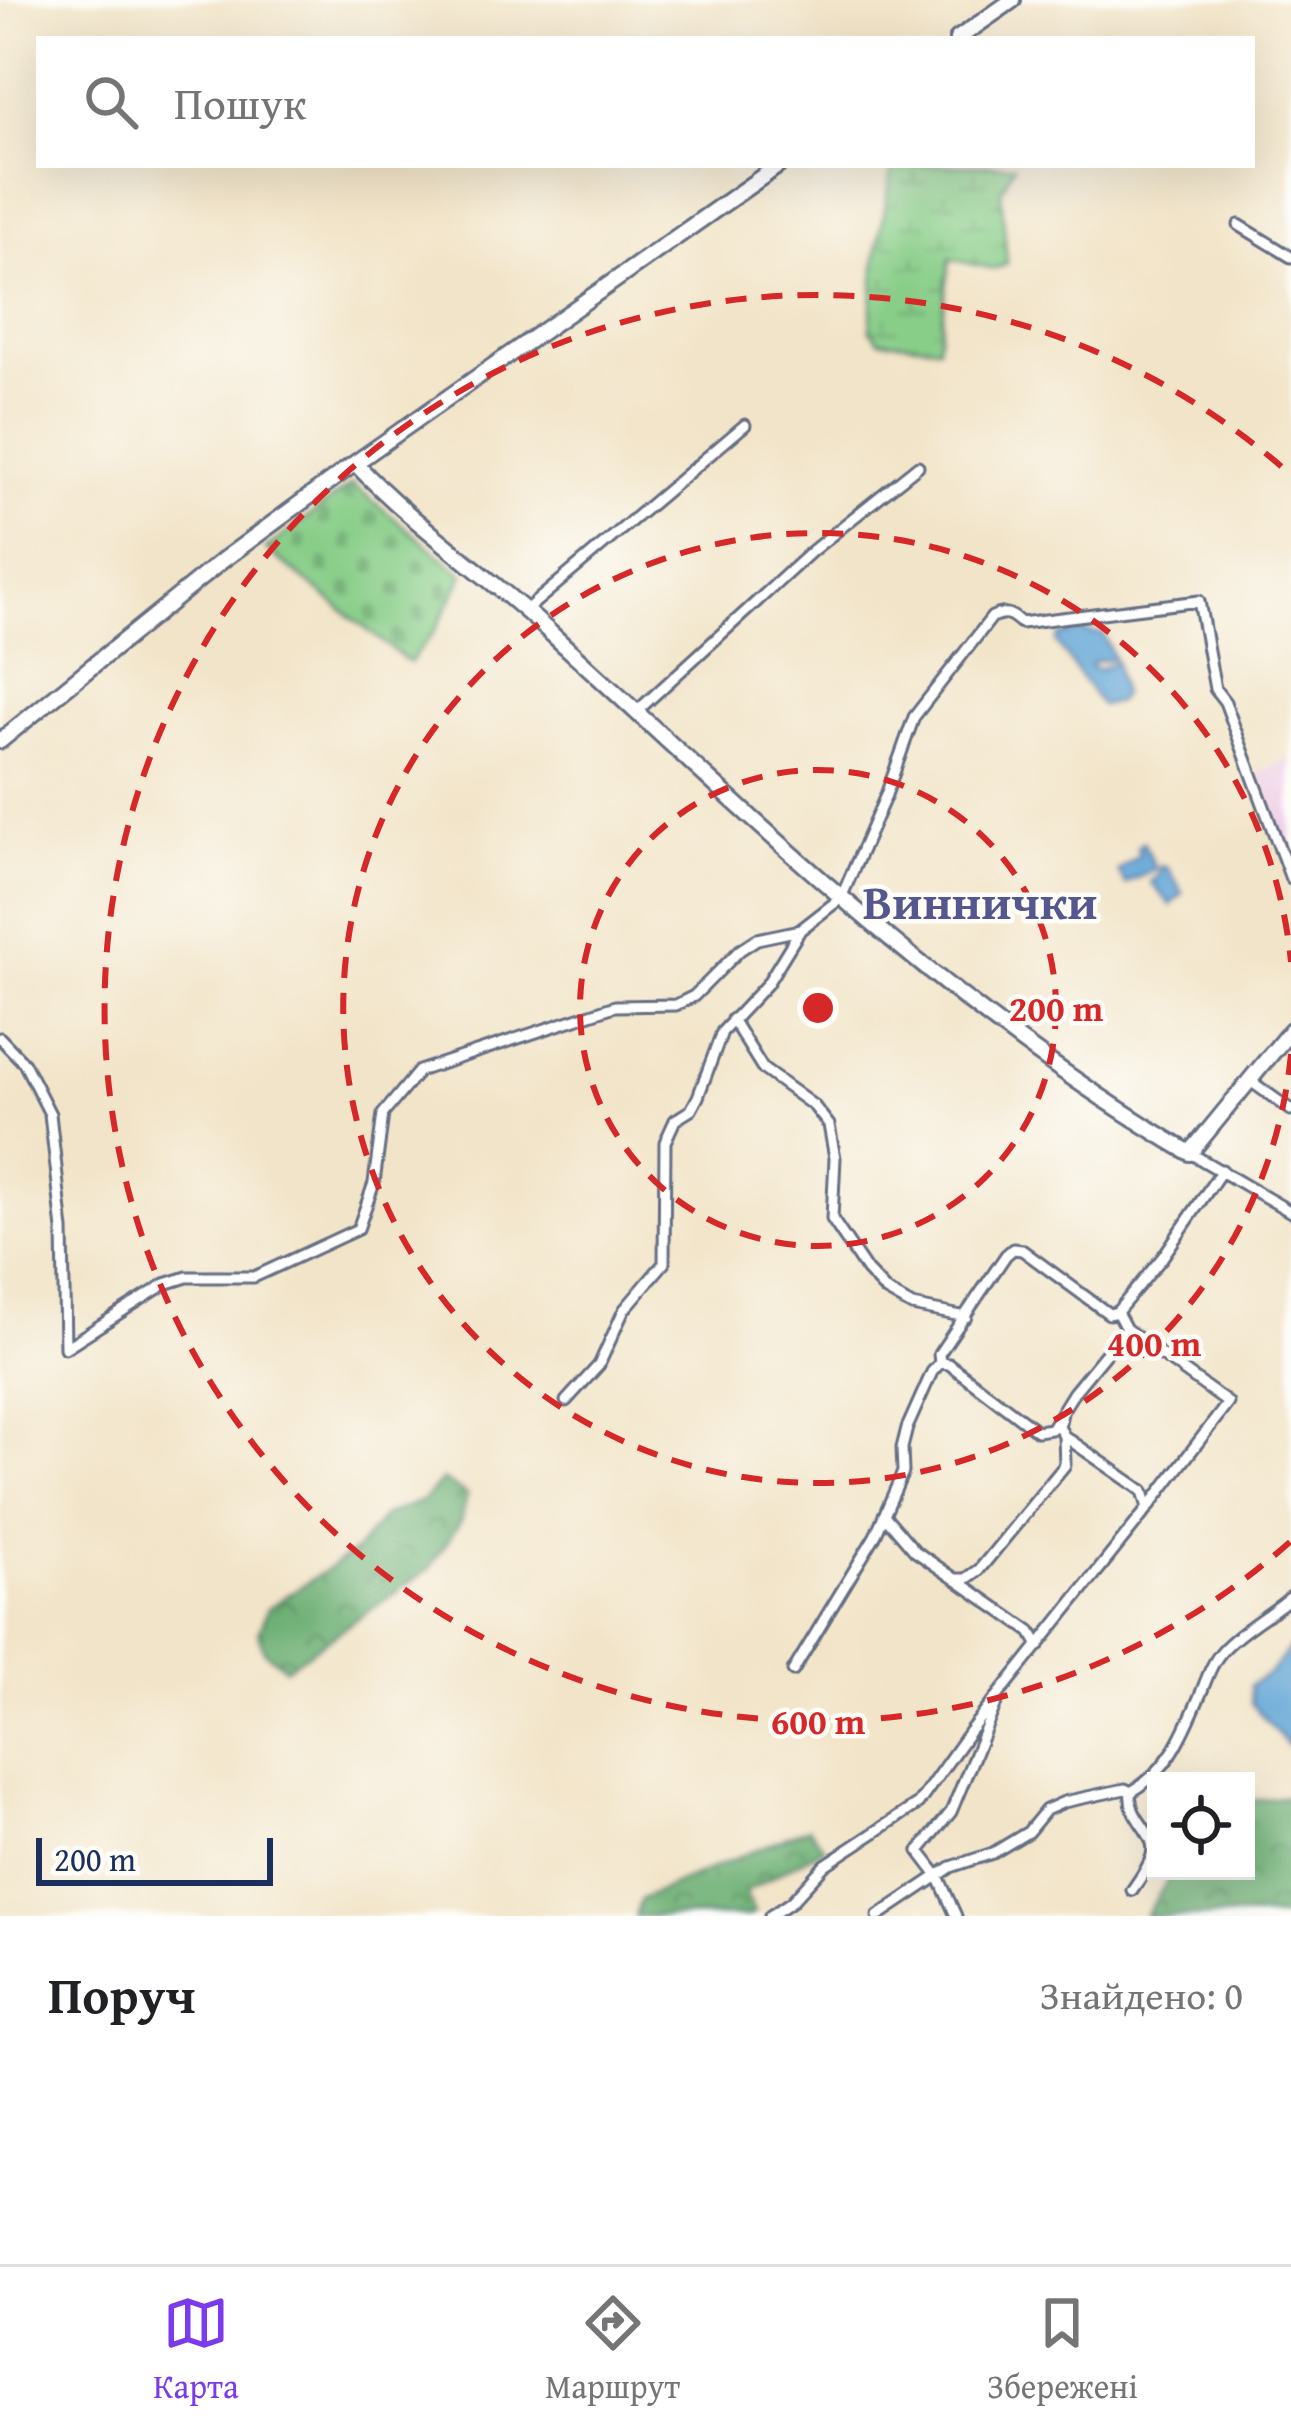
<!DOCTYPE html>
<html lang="uk">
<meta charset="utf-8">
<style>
body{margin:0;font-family:"Gentium Book Plus",serif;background:#f6f6f6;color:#202124}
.controls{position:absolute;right:36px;bottom:36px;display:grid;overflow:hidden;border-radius:0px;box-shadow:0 12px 48px #0002}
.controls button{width:108px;height:108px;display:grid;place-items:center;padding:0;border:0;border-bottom:3px solid #e0e0e0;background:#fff;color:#202124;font:60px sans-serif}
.scale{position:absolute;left:36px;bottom:30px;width:237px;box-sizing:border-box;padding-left:12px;border:6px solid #1b2f5e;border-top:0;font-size:33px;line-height:42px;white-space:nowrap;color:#1b2f5e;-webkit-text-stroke:9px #fdfcf7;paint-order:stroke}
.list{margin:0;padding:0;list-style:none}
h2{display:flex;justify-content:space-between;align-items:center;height:156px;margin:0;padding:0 48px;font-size:51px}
h2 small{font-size:39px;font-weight:400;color:#757577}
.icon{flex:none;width:66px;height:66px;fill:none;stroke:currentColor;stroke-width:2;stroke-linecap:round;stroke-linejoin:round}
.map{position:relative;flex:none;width:1291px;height:1916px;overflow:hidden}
.search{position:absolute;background:#fff;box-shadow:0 12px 48px #0002;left:36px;right:36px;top:36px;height:132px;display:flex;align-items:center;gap:30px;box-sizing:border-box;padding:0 42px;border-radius:0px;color:#757577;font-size:45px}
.sheet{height:348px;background:#fff}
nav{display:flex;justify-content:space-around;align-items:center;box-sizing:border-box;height:168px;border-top:3px solid #e0e0e0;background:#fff;font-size:33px;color:#757577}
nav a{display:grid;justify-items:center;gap:6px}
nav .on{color:#7c3aed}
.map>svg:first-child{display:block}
.built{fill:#efd0e7}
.forest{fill:url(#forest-crowns);stroke:#447069;stroke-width:3}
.wetland{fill:url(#wetland-marsh);stroke:#527e73;stroke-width:3}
.cemetery{fill:url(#cemetery-stones);stroke:#527e73;stroke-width:3}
.water{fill:#60a4d5;stroke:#3e6a9a;stroke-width:3}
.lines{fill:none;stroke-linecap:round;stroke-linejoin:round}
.street-casing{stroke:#666e83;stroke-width:15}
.secondary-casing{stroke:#666e83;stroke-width:20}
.street{stroke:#fff;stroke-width:9}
.secondary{stroke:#fff;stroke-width:14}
.ring{fill:none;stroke:#d62828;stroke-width:6;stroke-dasharray:21 15}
.labels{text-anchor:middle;stroke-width:9;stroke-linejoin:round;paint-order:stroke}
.quarter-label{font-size:48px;font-weight:bold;fill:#55588f;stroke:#fdfcf7}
.centre{fill:#d62828;stroke:#fdfcf7;stroke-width:6}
.ring-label{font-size:36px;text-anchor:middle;font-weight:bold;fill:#d62828;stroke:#fdfcf7;stroke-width:9;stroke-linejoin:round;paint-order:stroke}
</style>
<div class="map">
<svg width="1291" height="1916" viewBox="0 0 1291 1916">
<defs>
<pattern id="forest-crowns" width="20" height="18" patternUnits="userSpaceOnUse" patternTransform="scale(3)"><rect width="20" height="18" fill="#6eb074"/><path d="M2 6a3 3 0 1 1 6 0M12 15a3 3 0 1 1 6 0" fill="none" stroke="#5a9062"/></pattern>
<pattern id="wetland-marsh" width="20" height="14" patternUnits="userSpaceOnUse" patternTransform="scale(3)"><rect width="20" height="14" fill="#88cd88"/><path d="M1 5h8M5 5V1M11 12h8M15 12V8" fill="none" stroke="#75b078"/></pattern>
<pattern id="cemetery-stones" width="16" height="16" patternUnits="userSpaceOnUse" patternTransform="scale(3)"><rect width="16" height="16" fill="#88cd88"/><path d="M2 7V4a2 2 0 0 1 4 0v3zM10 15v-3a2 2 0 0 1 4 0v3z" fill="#75b078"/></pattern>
</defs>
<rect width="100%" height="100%" fill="#fdfcf7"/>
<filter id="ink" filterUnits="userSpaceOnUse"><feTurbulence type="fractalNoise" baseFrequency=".00833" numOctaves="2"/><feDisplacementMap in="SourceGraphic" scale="24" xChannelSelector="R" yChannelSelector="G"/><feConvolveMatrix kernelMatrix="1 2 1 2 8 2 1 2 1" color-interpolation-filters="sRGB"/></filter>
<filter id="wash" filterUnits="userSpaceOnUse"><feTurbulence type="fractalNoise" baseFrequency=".004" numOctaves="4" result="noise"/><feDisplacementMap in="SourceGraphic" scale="48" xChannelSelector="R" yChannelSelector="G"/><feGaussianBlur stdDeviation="2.7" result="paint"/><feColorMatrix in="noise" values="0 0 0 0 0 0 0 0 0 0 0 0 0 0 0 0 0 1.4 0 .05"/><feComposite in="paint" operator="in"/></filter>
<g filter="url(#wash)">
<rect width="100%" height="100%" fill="#f2e4c8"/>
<path class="built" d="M1291 757V857L1258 774Z"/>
<path class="forest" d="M442 1480 467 1495 461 1521 429 1569 286 1668 264 1651 258 1633 268 1608 354 1552 384 1516 424 1500Z
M1291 1796V1916H1145L1174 1871H1246V1801Z
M809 1827 824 1848 745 1892 754 1912 748 1916H635L641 1899Z"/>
<path class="wetland" d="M893 165H1014L1001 191 1007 264 995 269 950 259 938 346 879 340 870 329 876 256Z"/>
<path class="cemetery" d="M352 484 464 575 434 632 409 663 266 549Z"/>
<path class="water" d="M1079 631 1103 634 1114 659 1095 661 1090 666 1098 669 1116 662 1122 695 1117 702 1101 706 1056 642 1059 636Z
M1143 842 1156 869 1125 884 1118 871 1139 855 1137 847Z
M1160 866 1168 868 1183 893 1171 905 1151 883 1160 873Z
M1291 1647V1749L1251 1703 1250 1685 1270 1673Z"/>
</g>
<g filter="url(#ink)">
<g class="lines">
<g class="street-casing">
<path id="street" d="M1239 225 1291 257
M526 610 745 425
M636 712 812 551 918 466
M732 1019 763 1069 814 1106 829 1125 835 1158 832 1219 867 1271 886 1291 912 1306 966 1317
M0 1038 24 1063 50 1114 63 1230 65 1348 165 1284 187 1277H254L358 1229 374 1183 383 1114 419 1071 615 1006 676 1005 694 996 740 950 757 939 800 930 841 898 886 795 914 717 992 617C1005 611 1010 613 1021 623L1199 601 1215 689 1225 702 1291 879
M1249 1080 1291 1110
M1190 1153 1291 1212
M1126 1329 1228 1403 1148 1508
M940 1363 949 1364 1037 1431 1051 1429 1074 1392 1126 1329 1117 1312 1162 1258 1222 1170
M566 1401 599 1365 624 1310 664 1263 665 1142 675 1120 691 1110 698 1097 722 1032 767 984 799 932
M884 1515 915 1551 1031 1632 1039 1646
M955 1579H966L979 1570 1065 1465 1064 1436
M793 1671 875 1536 903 1472 902 1448 907 1428 932 1372 940 1363 939 1354 1006 1255 1013 1249 1022 1250 1109 1314 1117 1312
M1131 1792C1127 1820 1158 1832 1152 1855 1149 1867 1139 1880 1132 1890
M770 1916 791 1902 825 1865 918 1804 969 1732 1148 1508 1143 1491 1064 1436 1059 1427 1062 1413
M878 1916 951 1867 993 1853 1028 1832 1046 1810 1064 1802 1125 1789 1131 1792C1170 1770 1184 1733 1201 1693 1207 1678 1212 1662 1223 1650 1241 1630 1270 1615 1291 1597
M956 1916 938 1876 919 1851 951 1812 997 1701"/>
</g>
<g class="secondary-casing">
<path id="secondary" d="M957 39 1013 0
M355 463C415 527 490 576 554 636 755 821 953 1014 1190 1153L1291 1030
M0 741 223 560 355 463 779 165"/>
</g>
<use href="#street" class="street"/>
<use href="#secondary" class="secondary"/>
</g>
</g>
<g class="ring">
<circle cx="818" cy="1008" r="238"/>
<path d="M1291 1054A475 475 0 1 1 1291 962"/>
<path d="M1290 1542A713 713 0 1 1 1290 474"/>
</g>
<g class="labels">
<g class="quarter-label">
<text x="980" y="919">Виннички</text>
</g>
</g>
<circle cx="818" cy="1008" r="18" class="centre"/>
<g class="ring-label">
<text x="1056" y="1021">200 m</text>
<text x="1154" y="1356">400 m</text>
<text x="818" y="1734">600 m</text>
</g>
</svg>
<div class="controls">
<button><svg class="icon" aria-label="locate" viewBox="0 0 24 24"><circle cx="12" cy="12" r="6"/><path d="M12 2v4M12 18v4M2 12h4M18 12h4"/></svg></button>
</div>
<div class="scale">200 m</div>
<div class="search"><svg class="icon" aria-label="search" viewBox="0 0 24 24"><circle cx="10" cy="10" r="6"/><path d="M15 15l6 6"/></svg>Пошук</div>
</div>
<section class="sheet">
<h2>Поруч<small>Знайдено: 0</small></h2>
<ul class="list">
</ul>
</section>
<nav>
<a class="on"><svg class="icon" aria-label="map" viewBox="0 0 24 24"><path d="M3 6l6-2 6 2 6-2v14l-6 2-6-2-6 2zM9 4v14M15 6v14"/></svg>Карта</a>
<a><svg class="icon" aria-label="directions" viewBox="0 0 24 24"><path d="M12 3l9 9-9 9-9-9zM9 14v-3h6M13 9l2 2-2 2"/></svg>Маршрут</a>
<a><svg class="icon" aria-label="saved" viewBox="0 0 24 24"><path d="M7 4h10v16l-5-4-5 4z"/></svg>Збережені</a>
</nav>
